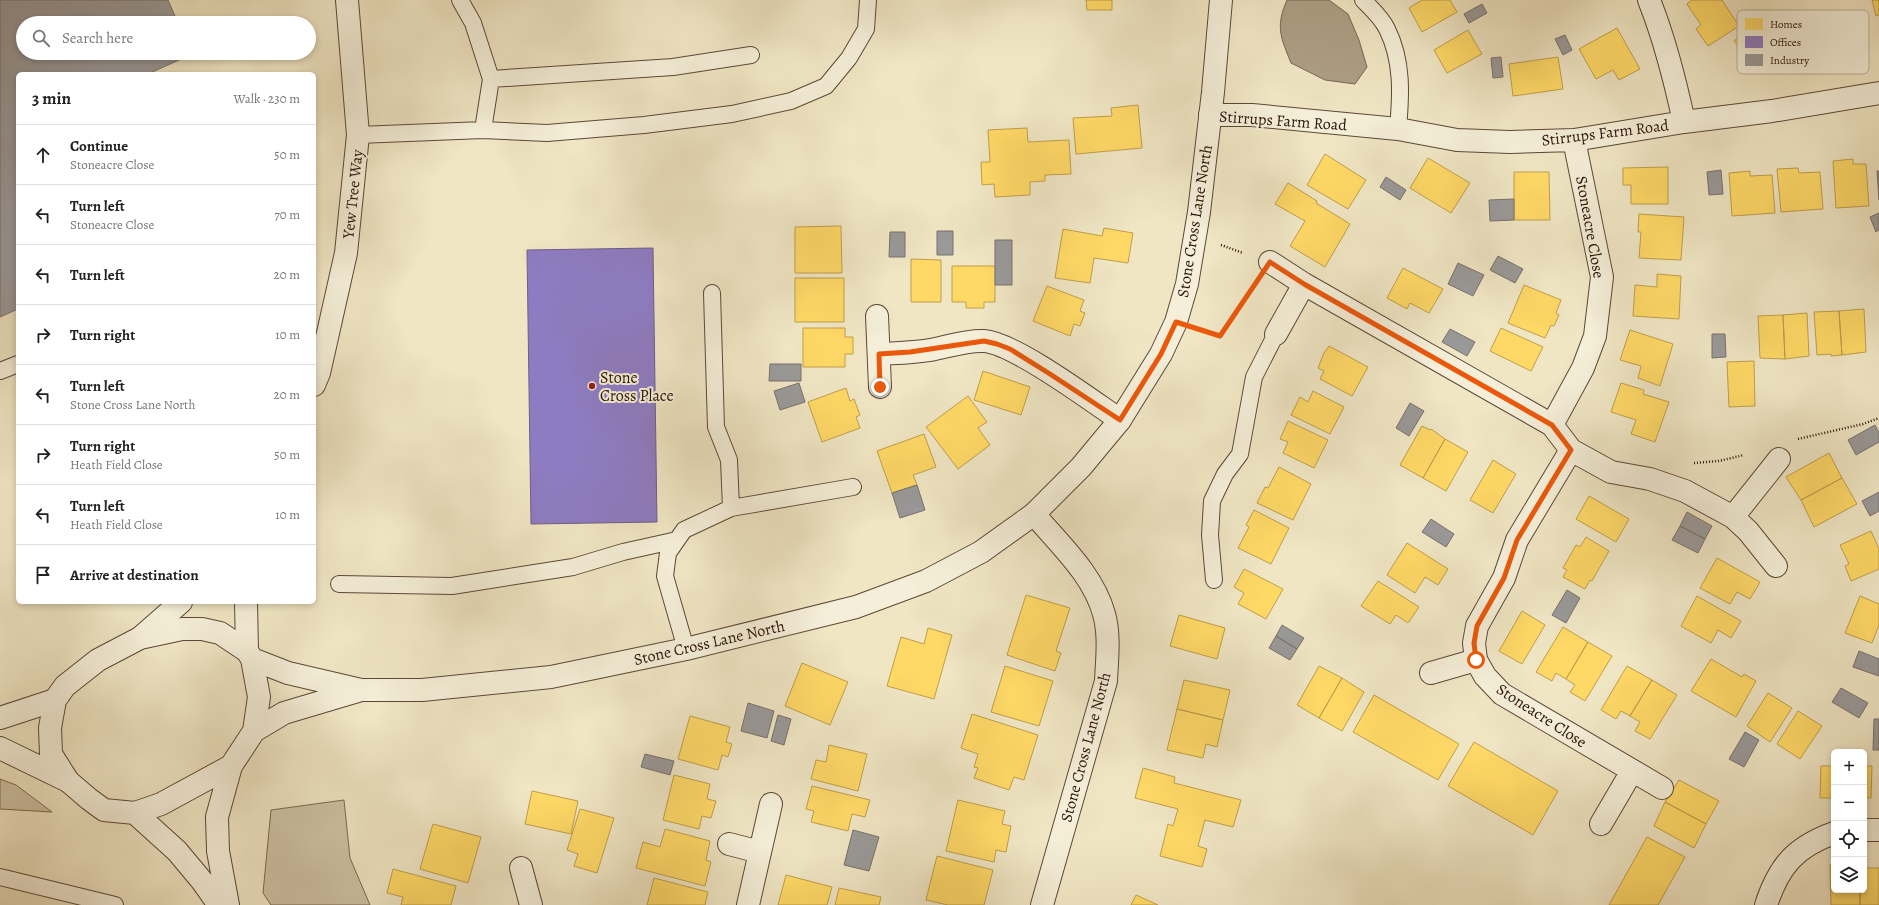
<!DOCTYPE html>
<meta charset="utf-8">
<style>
body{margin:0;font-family:Alegreya,serif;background:#f2f2f2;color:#222}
.controls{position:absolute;right:12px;bottom:12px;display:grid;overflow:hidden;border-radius:6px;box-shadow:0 2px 6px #0003}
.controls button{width:36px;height:36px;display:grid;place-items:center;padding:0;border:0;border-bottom:1px solid #e0e0e0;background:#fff;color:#222;font:20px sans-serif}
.stop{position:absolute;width:12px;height:12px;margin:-9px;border:3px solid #ea580c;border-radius:50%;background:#fff}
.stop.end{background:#ea580c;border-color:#fff;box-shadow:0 1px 4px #0008}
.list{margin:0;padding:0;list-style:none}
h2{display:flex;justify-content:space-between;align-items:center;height:52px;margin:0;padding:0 16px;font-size:17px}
h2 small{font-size:13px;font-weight:400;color:#767676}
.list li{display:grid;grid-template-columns:26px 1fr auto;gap:12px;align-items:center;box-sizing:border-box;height:60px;padding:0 16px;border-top:1px solid #e0e0e0}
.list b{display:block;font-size:15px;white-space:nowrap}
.list p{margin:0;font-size:13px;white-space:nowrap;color:#767676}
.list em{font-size:13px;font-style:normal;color:#767676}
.icon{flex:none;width:22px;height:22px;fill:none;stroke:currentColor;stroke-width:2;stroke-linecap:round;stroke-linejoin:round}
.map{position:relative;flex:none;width:1879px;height:905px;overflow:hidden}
.search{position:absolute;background:#fff;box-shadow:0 2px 6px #0003;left:16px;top:16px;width:300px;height:44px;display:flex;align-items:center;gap:10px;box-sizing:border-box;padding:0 14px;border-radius:22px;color:#767676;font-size:15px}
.panel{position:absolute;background:#fff;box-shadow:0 2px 6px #0003;left:16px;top:72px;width:300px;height:532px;border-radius:6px}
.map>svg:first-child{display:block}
.green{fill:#cec2a4;stroke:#7c6a56}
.water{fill:#ad9e84;stroke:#796652}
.homes{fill:#ffd966;stroke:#bf9e4a}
.offices{fill:#8e7cc3;stroke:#705c8b}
.industry{fill:#999;stroke:#78716e}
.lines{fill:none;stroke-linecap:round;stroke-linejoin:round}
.service-casing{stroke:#5c4837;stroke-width:18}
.minor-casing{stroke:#5c4837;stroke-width:24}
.tertiary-casing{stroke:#5c4837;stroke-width:24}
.path{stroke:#2a1308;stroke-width:2.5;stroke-dasharray:1 2;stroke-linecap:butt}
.service{stroke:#f5efd9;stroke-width:16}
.minor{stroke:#f5efd9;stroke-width:22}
.tertiary{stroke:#f5efd9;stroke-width:22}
.route{stroke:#ea580c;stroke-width:5}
.poi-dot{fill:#8f2418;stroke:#f5efd9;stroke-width:1.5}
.labels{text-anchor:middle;stroke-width:4;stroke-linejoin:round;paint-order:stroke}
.street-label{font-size:16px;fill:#2a1308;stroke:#f5efd9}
.poi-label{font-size:16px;fill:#2a1308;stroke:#f5efd9;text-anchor:start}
.key{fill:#f5efd9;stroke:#b8ad9a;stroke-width:1}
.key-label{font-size:11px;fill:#2a1308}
</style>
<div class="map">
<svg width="1879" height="905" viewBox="0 0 1879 905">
<rect width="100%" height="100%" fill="#f0e6c4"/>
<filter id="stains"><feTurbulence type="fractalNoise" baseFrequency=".005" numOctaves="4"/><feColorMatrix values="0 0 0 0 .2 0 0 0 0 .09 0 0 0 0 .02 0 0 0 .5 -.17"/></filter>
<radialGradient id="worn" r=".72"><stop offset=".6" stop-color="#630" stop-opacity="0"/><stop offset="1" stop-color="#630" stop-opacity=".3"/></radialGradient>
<path class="green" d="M0 779 16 785 52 812 0 809Z
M344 800 350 858 370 905H271L263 893 271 810Z"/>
<path class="water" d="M1287 0H1329L1348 14 1359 40 1367 67 1355 84 1325 80 1291 63C1281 38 1275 27 1287 0Z"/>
<path class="homes" d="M1086 0H1112V10H1087Z
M1422 0H1450L1457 12 1422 32 1409 8Z
M1692 0H1722L1739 26 1708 46 1696 29 1701 25 1687 4Z
M1872 0H1879V15L1876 16Z
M1769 11 1786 30 1751 60 1734 41Z
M1617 28 1640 69 1619 80 1613 70 1596 79 1579 49Z
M1468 30 1482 54 1447 73 1434 50Z
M1558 57 1563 89 1513 96 1509 64Z
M1138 105 1142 148 1076 154 1073 118 1112 116 1111 108Z
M1027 128 1028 142 1069 140 1071 174 1045 175V181L1030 182V195L995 197 994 184 982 185 981 162H990L988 130Z
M1325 154 1366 180 1348 209 1307 185Z
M1428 158 1470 183 1451 213 1410 188Z
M1853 159V164H1866L1869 206 1836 208 1833 161Z
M1668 167V204H1631V185H1623V168Z
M1798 168 1799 173 1820 172 1823 209 1781 212 1777 169Z
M1750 171V176L1772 175 1775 213 1732 216 1729 173Z
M1514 172H1549L1550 220H1514Z
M1288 183 1317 201 1316 203 1350 224 1325 267 1290 246 1305 221 1275 204Z
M1639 214 1684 217 1681 260 1639 258 1641 232H1638Z
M841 226 842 273H795V227Z
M1104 228 1133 233 1128 263 1094 258 1090 283 1055 278 1063 229 1102 236Z
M911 259 941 260V302H911Z
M952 266H995V302H984V308H966V302H952Z
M1403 268 1443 289 1429 313 1410 303 1407 309 1387 298Z
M1657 274 1681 276 1679 319 1633 316 1635 285 1657 287Z
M795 278H844V322H795Z
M1524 285 1561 300 1556 313 1559 315 1554 326 1551 325 1545 338 1508 323Z
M1047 286 1084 300 1080 311 1085 313 1080 326 1074 324 1070 336 1033 321Z
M1864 309 1866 352 1842 355 1839 311Z
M1839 311 1842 355 1831 356V354L1817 355 1814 312Z
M1807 313 1809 356 1785 359 1783 315Z
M1783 315 1785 359 1760 358 1758 316Z
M803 328H845V337H853V354H845V367H803Z
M1501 328 1543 347 1531 371 1490 351Z
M1630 330 1673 344 1660 386 1638 378 1641 366 1620 360Z
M1329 346 1368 367 1352 396 1320 379 1324 371 1318 368 1324 353Z
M1754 361 1755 406 1729 407 1727 362Z
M983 371 1030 387 1021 415 974 400Z
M1621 383 1644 390 1643 394 1669 402 1655 442 1631 434 1636 420 1611 412Z
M846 388 850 401 854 399 860 415 856 417 860 428 822 442 808 402Z
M1313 391 1344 407 1330 434 1291 415 1300 397 1308 402Z
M968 396 987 422 978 428 990 445 958 469 926 427Z
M1288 421 1328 440 1314 468 1283 453 1288 442 1280 439Z
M1422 426 1430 430 1431 429 1445 439 1423 478 1400 465Z
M924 434 936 467 913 475 917 485 892 493 877 451Z
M1445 439 1468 452 1446 491 1423 478Z
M1829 453 1842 478 1801 500 1786 477Z
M1493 460 1516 474 1493 513 1470 500Z
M1279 467 1311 484 1293 520 1257 503 1265 487 1268 488Z
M1842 478 1857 504 1814 527 1801 500Z
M1589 496 1629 519 1616 542 1576 519Z
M1254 510 1289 528 1271 564 1238 548 1249 527 1246 525Z
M1871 531 1879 549V569L1851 581 1845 566 1849 564 1840 545Z
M1586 537 1609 551 1592 581 1590 580 1585 589 1563 577 1567 570 1563 568 1576 545 1580 547Z
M1407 543 1448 569 1438 585 1425 577 1415 593 1387 575Z
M1717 558 1760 582 1750 599 1737 592 1730 604 1700 588Z
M1244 569 1283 589 1266 619 1238 604 1244 593 1234 587Z
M1378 581 1419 607 1408 623 1396 615 1390 624 1361 606Z
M1026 595 1070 608 1056 651 1061 653 1055 671 1007 655Z
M1697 596 1741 621 1731 638 1718 630 1711 643 1681 626Z
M1860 596 1879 604V625L1872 643 1845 633Z
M1522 611 1545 625 1522 664 1499 651Z
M1179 615 1225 628 1217 659 1170 646Z
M1563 627 1588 642 1566 679 1556 673 1552 681 1536 672Z
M928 628 952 635 934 699 887 686 901 637 924 644Z
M1588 642 1612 656 1585 701 1570 692 1575 685 1566 679Z
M1711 659 1742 677 1744 674 1756 681 1736 717 1691 691Z
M802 663 848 682 830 725 785 706Z
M1005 666 1053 681 1039 726 991 712Z
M1319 666 1342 678 1319 718 1297 705Z
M1627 666 1652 680 1630 716 1621 711 1616 719 1601 710Z
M1342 678 1364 692 1342 731 1319 718Z
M1184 680 1230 690 1223 720 1177 709Z
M1652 680 1677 695 1650 739 1635 731 1640 722 1630 716Z
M1768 693 1792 708 1770 742 1747 726Z
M1374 695 1459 744 1438 780 1353 732Z
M1177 709 1223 720 1217 747 1206 744 1203 758 1167 750Z
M1798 711 1822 726 1800 759 1777 744Z
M972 714 1038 735 1024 780 1014 777 1009 790 974 778 978 768 974 767 978 754 961 748Z
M690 716 730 727 726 742 732 744 728 757 722 755 718 770 678 759Z
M1474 742 1558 791 1533 835 1448 786Z
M829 745 867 754 858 791 811 779 816 760 826 762Z
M1821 766H1834V798H1820Z
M1864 766H1872L1871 798H1864Z
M1143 768 1175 777 1174 783 1241 800 1233 827 1205 820 1198 846 1207 849 1202 867 1160 856 1168 824 1173 826 1178 809 1135 798Z
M674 775 710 784 707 799 716 801 711 818 702 816 699 829 663 820Z
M1679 780 1719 801 1706 824 1665 802Z
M812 786 870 800 865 817 852 814 848 831 811 822 814 811 806 809Z
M532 791 578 801 571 834 525 824Z
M958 800 1005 811 1002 824 1011 826 1006 852 996 850 994 862 946 851Z
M1665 802 1706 824 1694 848 1654 826Z
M580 809 614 818 597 873 574 866 578 854 567 850Z
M433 824 481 837 468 883 420 869Z
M665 829 710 841 706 860 711 862 705 886 636 868 643 842 660 847Z
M1647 837 1685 857 1658 905H1609Z
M937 856 993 870 984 905H948L926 900Z
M1830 865H1834V890H1860V905H1831Z
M1864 868H1879V905H1860V890H1864Z
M393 869 456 886 451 905H401L403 897 387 893Z
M786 875 832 887 827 905H778Z
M654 878 708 892 705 905H647Z
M839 888 881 897 879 905H835Z
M1136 895 1158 905H1131Z"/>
<path class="offices" d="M653 248 657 522 531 524 527 250Z"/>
<path class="industry" d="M0 0H168L178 23H23V53H190V55L148 74H18V309L0 317Z
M1482 4 1487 13 1469 23 1464 14Z
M1565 35 1572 50 1563 55 1555 39Z
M1501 57 1503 77 1493 78 1491 58Z
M1721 170 1723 194 1709 195 1707 172Z
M1877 171H1879V200Z
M1386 177 1406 190 1400 200 1380 187Z
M1514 199V220L1490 221 1489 200Z
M1879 213V230L1876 232 1870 217Z
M937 231H953V255H937Z
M890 232H905V257H889Z
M995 240H1012V285H995Z
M1498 256 1523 269 1515 283 1490 270Z
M1458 263 1484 275 1473 296 1448 284Z
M1450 329 1475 342 1467 356 1442 342Z
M1712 334H1725L1726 357 1712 358Z
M770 364H801V381H769Z
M799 383 805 402 780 410 774 391Z
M1410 403 1424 411 1409 436 1396 428Z
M1875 425 1879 433V442L1856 455 1848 440Z
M917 485 925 510 900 518 892 493Z
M1879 492V511L1870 516 1862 501Z
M1687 512 1712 526 1705 539 1680 526Z
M1431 519 1454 534 1446 547 1422 532Z
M1680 526 1705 539 1698 553 1672 540Z
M1567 590 1580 598 1566 623 1552 615Z
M1282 625 1304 638 1297 649 1276 636Z
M1276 636 1297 649 1290 660 1269 648Z
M1859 651 1879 659V676L1853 667Z
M1841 688 1868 703 1859 718 1832 702Z
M748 703 774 711 767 738 741 731Z
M778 715 791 719 784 745 771 741Z
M1874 719H1879V750H1873Z
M1745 732 1759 740 1744 767 1729 759Z
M645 754 674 761 670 775 641 767Z
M853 830 879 837 869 871 844 865Z"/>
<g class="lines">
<g class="service-casing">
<path id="service" d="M460 0 473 23 491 79 483 130
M1363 0C1371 8 1382 18 1387 29 1403 61 1401 95 1398 129
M491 79 673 67 751 55
M358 135 483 130 547 133 644 125 732 114 791 101 826 86 849 58 866 29 868 0
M0 371 18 364
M731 508 853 487
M1214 580 1210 535 1212 501 1225 474 1240 454 1254 377 1276 334
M339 584 452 586 573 567 623 552 677 540
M686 649 665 576 668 553 684 530 731 508 729 460 716 427 712 293
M0 877 115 905"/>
</g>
<g class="minor-casing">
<path id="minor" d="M1649 0C1665 40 1675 80 1684 122
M1210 115H1252L1398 129 1457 140 1510 142 1574 140 1684 122 1772 111 1879 93
M1270 262 1304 284
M877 316 880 387
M1276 334 1304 284 1552 425 1571 450 1611 472 1650 479 1685 491 1733 517 1748 531 1776 566
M879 354C896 353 913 353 930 350 947 347 966 340 984 341 1014 343 1092 401 1120 420
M314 385 319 373 346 253 358 135 347 0
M1552 425 1583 368 1595 336 1602 277 1574 140
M1571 450 1517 540 1504 578 1477 626 1474 643 1476 660 1485 676 1502 694 1662 788
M1034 514C1059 544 1093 574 1104 614 1110 635 1107 659 1106 681L1042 905
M1733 517 1779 459
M246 602 247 651
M140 638 181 602
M1431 673 1476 660
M0 718 55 700
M0 748 68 781
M1601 824 1632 771
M1864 830H1879
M729 844 760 852
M521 868 531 905
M748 905 771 804
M1766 905C1779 866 1795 847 1834 833"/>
</g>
<g class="tertiary-casing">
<path id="tertiary" d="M182 629H202L220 633 247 651 252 659 259 697 254 731 231 766 161 804 135 813 104 810 89 799 68 781 51 754 50 728 55 700 65 686 98 660 140 638Z
M252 659 288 673 361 690H422L551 677 686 649 856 607 926 581 981 552 1034 514 1081 467 1120 420 1161 354 1176 322 1187 284 1199 212 1213 92 1221 0
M254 731 284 713 358 691
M135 813 177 851 202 881 219 905
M228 905 218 851 217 817 231 766"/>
</g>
<path class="path" d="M1221 245 1243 253
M1203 331 1220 336 1254 285
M1798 439 1863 424 1879 418
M1694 463 1719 461 1744 455"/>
<use href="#service" class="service"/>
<use href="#minor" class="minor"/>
<use href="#tertiary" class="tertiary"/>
</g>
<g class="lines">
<path class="route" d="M880 387 879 354 910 352 984 341 997 344 1010 349 1050 374 1120 420 1161 354 1176 322 1220 336 1270 262 1304 284 1552 425 1571 450 1517 540 1504 578 1477 626 1474 643 1476 660"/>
</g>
<circle class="poi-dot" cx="592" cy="386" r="4"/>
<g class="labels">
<g class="street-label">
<text transform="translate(1283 120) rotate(4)" y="6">Stirrups Farm Road</text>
<text transform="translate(1605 132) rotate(-7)" y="6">Stirrups Farm Road</text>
<text transform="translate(352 194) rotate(-84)" y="6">Yew Tree Way</text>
<text transform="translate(1194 221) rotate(-81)" y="6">Stone Cross Lane North</text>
<text transform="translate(1591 227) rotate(80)" y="6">Stoneacre Close</text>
<text transform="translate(709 642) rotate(-13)" y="6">Stone Cross Lane North</text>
<text transform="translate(1542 715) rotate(33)" y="6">Stoneacre Close</text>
<text transform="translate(1085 747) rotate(-75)" y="6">Stone Cross Lane North</text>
</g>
<g class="poi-label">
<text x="600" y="383">Stone<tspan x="600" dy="18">Cross Place</tspan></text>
</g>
</g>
<rect x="1737" y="10" width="132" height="64" rx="6" class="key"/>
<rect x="1745" y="18" width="18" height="12" fill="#ffd966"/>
<rect x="1745" y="36" width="18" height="12" fill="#8e7cc3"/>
<rect x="1745" y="54" width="18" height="12" fill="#999"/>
<g class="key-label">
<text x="1770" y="28">Homes</text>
<text x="1770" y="46">Offices</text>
<text x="1770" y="64">Industry</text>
</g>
<rect width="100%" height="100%" filter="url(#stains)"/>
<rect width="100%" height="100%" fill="url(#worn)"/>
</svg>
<div class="controls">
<button>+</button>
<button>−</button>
<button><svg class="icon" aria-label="locate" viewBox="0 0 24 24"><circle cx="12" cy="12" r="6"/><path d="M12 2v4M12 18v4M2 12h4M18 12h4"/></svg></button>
<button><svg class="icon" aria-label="layers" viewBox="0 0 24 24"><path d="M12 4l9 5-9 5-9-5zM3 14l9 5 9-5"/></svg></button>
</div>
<div class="stop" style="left:1476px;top:660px"></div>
<div class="stop end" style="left:880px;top:387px"></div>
<div class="search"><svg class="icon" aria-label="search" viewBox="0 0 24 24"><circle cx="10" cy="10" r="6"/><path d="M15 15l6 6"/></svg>Search here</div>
<section class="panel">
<h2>3 min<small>Walk · 230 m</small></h2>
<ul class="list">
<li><svg class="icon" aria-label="ahead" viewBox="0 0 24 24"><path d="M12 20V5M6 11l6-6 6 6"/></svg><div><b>Continue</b><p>Stoneacre Close</p></div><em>50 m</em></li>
<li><svg class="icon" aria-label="left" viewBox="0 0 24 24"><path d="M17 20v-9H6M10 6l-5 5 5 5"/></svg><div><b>Turn left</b><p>Stoneacre Close</p></div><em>70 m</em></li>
<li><svg class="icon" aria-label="left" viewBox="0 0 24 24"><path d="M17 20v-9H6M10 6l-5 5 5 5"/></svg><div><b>Turn left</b></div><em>20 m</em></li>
<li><svg class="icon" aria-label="right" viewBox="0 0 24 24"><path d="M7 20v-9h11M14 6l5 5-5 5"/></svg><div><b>Turn right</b></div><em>10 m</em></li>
<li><svg class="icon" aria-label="left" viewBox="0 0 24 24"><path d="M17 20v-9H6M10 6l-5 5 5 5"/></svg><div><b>Turn left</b><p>Stone Cross Lane North</p></div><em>20 m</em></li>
<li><svg class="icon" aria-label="right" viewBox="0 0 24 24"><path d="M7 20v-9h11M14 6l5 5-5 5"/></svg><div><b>Turn right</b><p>Heath Field Close</p></div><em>50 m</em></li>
<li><svg class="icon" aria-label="left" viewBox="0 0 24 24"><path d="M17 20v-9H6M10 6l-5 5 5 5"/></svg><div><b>Turn left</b><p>Heath Field Close</p></div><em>10 m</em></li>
<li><svg class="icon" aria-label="arrive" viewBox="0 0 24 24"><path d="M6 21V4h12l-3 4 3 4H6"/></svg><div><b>Arrive at destination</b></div></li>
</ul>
</section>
</div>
